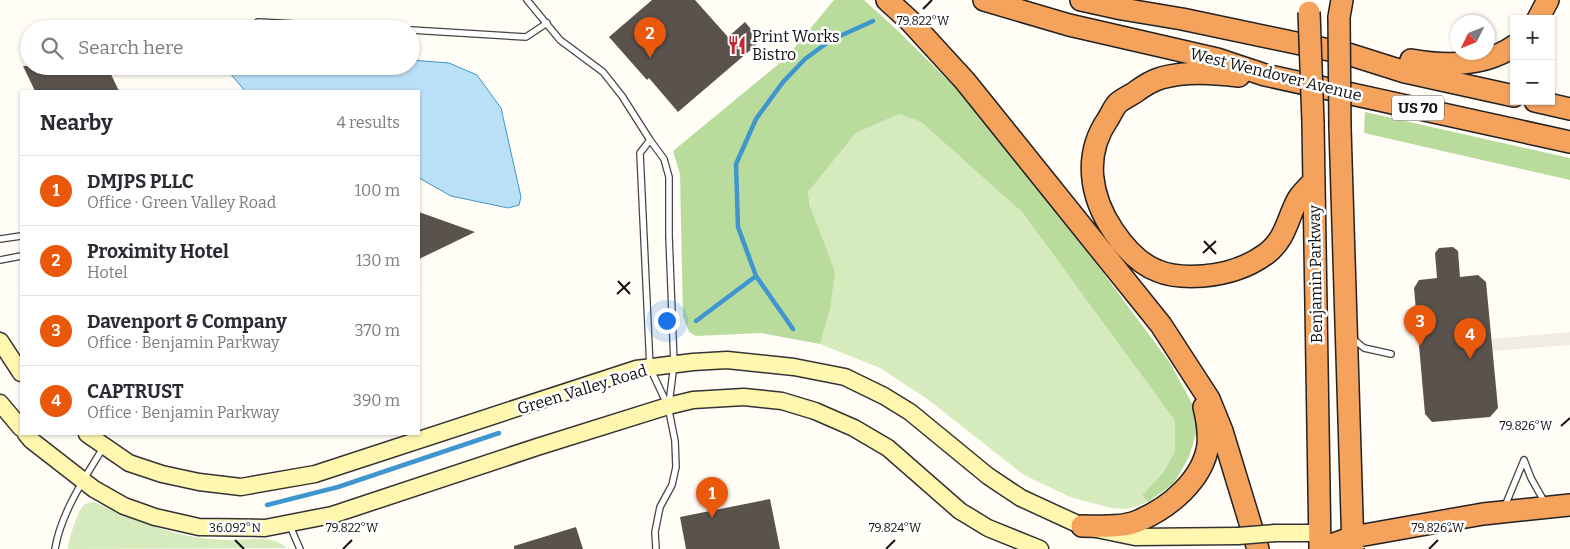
<!DOCTYPE html>
<meta charset="utf-8">
<style>
body{margin:0;font-family:Bitter,serif;background:#f7f7f7;color:#2b2b33}
.controls{position:absolute;right:15px;top:15px;display:grid;overflow:hidden;border-radius:0px;box-shadow:0 1px 4px #0004}
.controls button{width:45px;height:45px;display:grid;place-items:center;padding:0;border:0;border-bottom:1px solid #e1e1e2;background:#fff;color:#2b2b33;font:25px sans-serif}
.compass{position:absolute;left:1450px;top:15px;width:45px;height:45px;border-radius:50%;background:#fff;box-shadow:0 1px 4px #0004;rotate:227deg}
.you{position:absolute;left:666px;top:320px;width:18px;height:18px;margin:-12px;border:4px solid #fff;border-radius:50%;background:#1a73e8;box-shadow:0 0 0 8px #1a73e833}
.badge{display:grid;place-items:center;width:32px;height:32px;border-radius:50%;background:#ea580c;color:#fff;font-size:16px;font-weight:700}
.pin{position:absolute;translate:-50% -41px;filter:drop-shadow(0 1px 2px #0008)}
.pin::after{content:'';position:absolute;top:26px;width:18px;height:15px;background:inherit;clip-path:polygon(0 0,100% 0,50% 100%)}
.list{margin:0;padding:0;list-style:none}
h2{display:flex;justify-content:space-between;align-items:center;height:65px;margin:0;padding:0 20px;font-size:21px}
h2 small{font-size:16px;font-weight:400;color:#7c7c81}
.list li{display:grid;grid-template-columns:32px 1fr auto;gap:15px;align-items:center;box-sizing:border-box;height:70px;padding:0 20px;border-top:1px solid #e1e1e2}
.list b{display:block;font-size:19px;white-space:nowrap}
.list p{margin:0;font-size:16px;white-space:nowrap;color:#7c7c81}
.list em{font-size:16px;font-style:normal;color:#7c7c81}
.icon{flex:none;width:28px;height:28px;fill:none;stroke:currentColor;stroke-width:2;stroke-linecap:round;stroke-linejoin:round}
.map{position:relative;flex:none;width:1570px;height:549px;overflow:hidden}
.search{position:absolute;background:#fff;box-shadow:0 1px 4px #0004;left:20px;top:20px;width:400px;height:55px;display:flex;align-items:center;gap:12px;box-sizing:border-box;padding:0 18px;border-radius:28px;color:#7c7c81;font-size:19px}
.panel{position:absolute;background:#fff;box-shadow:0 1px 4px #0004;left:20px;top:90px;width:400px;height:345px;border-radius:0px}
.map>svg:first-child{display:block}
.green{fill:#d5ebbd}
.forest{fill:#b9dc9c}
.plaza{fill:#f1ede2}
.water{fill:#b9e0f7;stroke:#3f96cf}
.lines{fill:none;stroke-linecap:round;stroke-linejoin:round}
.stream{stroke:#3f96cf;stroke-width:4.5}
.building{fill:#5a524d}
.lane-casing{stroke:#444;stroke-width:8}
.secondary-casing{stroke:#333;stroke-width:19}
.highway-casing{stroke:#222;stroke-width:24}
.lane{stroke:#fff;stroke-width:5.5}
.secondary{stroke:#fff6b0;stroke-width:16}
.highway{stroke:#f5a25d;stroke-width:21}
.secondary-bridge-casing{stroke:#333;stroke-width:19;stroke-linecap:butt}
.highway-bridge-casing{stroke:#222;stroke-width:24;stroke-linecap:butt}
.secondary-bridge{stroke:#fff6b0;stroke-width:16}
.highway-bridge{stroke:#f5a25d;stroke-width:21}
.ticks{fill:none;stroke:#111;stroke-width:2}
.labels{text-anchor:middle;stroke-width:5;stroke-linejoin:round;paint-order:stroke}
.shield{fill:#fff;stroke:#585858;stroke-width:1}
.shield-label{font-size:15px;font-weight:bold;fill:#111}
.poi-label{font-size:16px;fill:#111;stroke:#fff;text-anchor:start}
.street-label{font-size:16px;fill:#111;stroke:#fff}
.ticks-label{font-size:12px;text-anchor:middle;fill:#111;stroke:#fff;stroke-width:5;stroke-linejoin:round;paint-order:stroke}
</style>
<div class="map">
<svg width="1570" height="549" viewBox="0 0 1570 549">
<rect width="100%" height="100%" fill="#fffdf5"/>
<path class="green" d="M899 114 921 122 1022 212 1175 421V451L1163 473 1142 495 1148 502 1127 509 1111 508 1070 497 1024 475 926 398 880 368 820 344 830 310 808 192 856 133Z
M94 502C140 522 174 538 225 540 246 541 271 533 287 548L68 549C68 541 77 513 83 506 85 503 90 503 94 502Z"/>
<path class="forest" d="M834 0H864L895 28 959 91 1064 220 1170 363 1194 407 1197 430 1189 457 1174 483 1148 502 1142 495 1163 473 1175 451V421L1022 212 921 122 899 114 856 133 808 192 810 206 835 272 830 310 820 344 761 333 696 336 689 332 683 316 680 174 673 151 786 58Z
M1365 112 1570 158V180L1364 133Z"/>
<path class="plaza" d="M1570 332V345L1492 351 1491 339Z"/>
<path class="water" d="M411 60 449 63 477 75 501 108 521 197 519 205 508 208 451 196 419 178V91H245L224 66H411Z"/>
<g class="lines">
<path class="stream" d="M696 321 756 276
M793 329 756 276 738 227 736 164 756 119 783 82 805 59 831 40 873 21
M267 505 338 487 499 433"/>
</g>
<path class="building" d="M652 0H695L728 37 745 22 761 41 678 112 649 78 647 80 609 37Z
M23 66H107L119 91H35Z
M419 212 475 232 419 259Z
M1453 247 1458 251 1460 277 1478 275 1486 282 1498 408 1490 417 1432 422 1425 414 1414 288 1419 280 1437 278 1435 253 1439 248Z
M770 499 780 549H686L680 517Z
M576 527 583 549H514V546Z"/>
<g class="lines">
<g class="lane-casing">
<path id="lane" d="M527 0 560 40 603 72 622 96 650 140 664 159 669 177V236L674 364 669 404
M258 22 389 29
M411 30 526 37 547 23
M650 140 640 153 650 368 668 406 675 441 676 467 672 485 660 507 655 532 656 549
M0 239 21 236
M0 260 21 256
M1352 338 1364 348 1391 354
M1524 460 1531 478 1545 503
M1505 506 1524 460
M290 526 300 549
M55 549C61 513 84 479 103 448"/>
</g>
<g class="secondary-casing">
<path id="secondary" d="M0 341 21 373
M0 403 21 428
M26 434 31 440 94 489 124 506 155 517 199 527 265 528 332 515 537 447 668 406 693 400 744 397 782 401 815 411 854 428 888 448 960 511 988 528 1040 549
M87 434 129 463 162 474 199 482 241 487 315 474 636 369 693 362 727 360 794 367 845 377 884 396 910 412 988 476 1021 498 1082 526 1135 537 1238 536
M1275 533H1320"/>
</g>
<g class="highway-casing">
<path id="highway" d="M887 0 910 21 965 81 1161 325 1209 399 1222 431 1258 549
M984 0 1069 25 1217 59 1265 75 1570 142
M1081 0 1122 9 1182 19 1348 54 1405 72 1514 96
M1339 17 1342 0
M1538 19 1548 0
M1411 60C1445 66 1484 67 1514 46
M1239 76C1212 73 1187 71 1161 78 1151 81 1142 87 1134 93 1129 96 1123 99 1118 103 1114 107 1111 114 1108 119 1083 155 1090 197 1114 232 1125 248 1139 264 1158 271 1172 277 1188 277 1203 276 1227 274 1247 268 1266 254 1286 239 1287 219 1298 199 1302 193 1308 187 1313 182
M1535 101 1570 109
M1313 123 1320 549
M1340 128 1353 549
M1082 526C1100 526 1121 528 1138 521 1169 508 1203 480 1208 445 1209 432 1207 419 1204 407
M1320 549 1353 537 1483 514 1570 505"/>
</g>
<use href="#lane" class="lane"/>
<use href="#secondary" class="secondary"/>
<use href="#highway" class="highway"/>
<g class="secondary-bridge-casing">
<path id="secondary-bridge" d="M1238 536 1275 533"/>
</g>
<g class="highway-bridge-casing">
<path id="highway-bridge" d="M1309 12 1313 123
M1339 17 1340 128"/>
</g>
<use href="#secondary-bridge" class="secondary-bridge"/>
<use href="#highway-bridge" class="highway-bridge"/>
</g>
<path class="ticks" d="M923 9 932 0M1204 241 1216 254M1203 253 1216 241M618 281 630 294M617 294 630 282M1561 426 1570 418M235 540 244 549M343 549 352 540M886 549 895 540M1429 549 1438 540"/>
<defs>
<g id="restaurant-bare" transform="scale(1.5)"><path d="M-5-6h1v4h1v-4h1v4h1v-4h1v5L-1.5 .5V6h-2V.5L-5-1ZM5-6V6H3V1.5H1.5Q1.5-4 5-6Z" fill="#c4262e" stroke="#fff" stroke-width="2.5" paint-order="stroke"/></g>
</defs>
<g fill-rule="evenodd">
<use href="#restaurant-bare" x="737" y="45"/>
</g>
<g class="labels">
<rect class="shield" x="1392" y="95.5" width="52" height="25" rx="4"/>
<g class="shield-label">
<text x="1418" y="113">US 70</text>
</g>
<g class="poi-label">
<text x="752" y="42">Print Works<tspan x="752" dy="18">Bistro</tspan></text>
</g>
<g class="street-label">
<text transform="translate(1276 74) rotate(14)" y="6">West Wendover Avenue</text>
<text transform="translate(1315 274) rotate(-91)" y="6">Benjamin Parkway</text>
<text transform="translate(582 389) rotate(-17)" y="6">Green Valley Road</text>
</g>
</g>
<g class="ticks-label">
<text x="923" y="25">79.822°W</text>
<text x="1526" y="430">79.826°W</text>
<text x="235" y="532">36.092°N</text>
<text x="352" y="532">79.822°W</text>
<text x="895" y="532">79.824°W</text>
<text x="1438" y="532">79.826°W</text>
</g>
</svg>
<div class="controls">
<button>+</button>
<button>−</button>
</div>
<svg class="compass" viewBox="-18 -18 36 36"><path d="M0-13l5 13h-10z" fill="#e53935"/><path d="M0 13l5-13h-10z" fill="#7c7c81"/></svg>
<div class="you"></div>
<div class="pin badge" style="left:712px;top:518px">1</div>
<div class="pin badge" style="left:650px;top:58px">2</div>
<div class="pin badge" style="left:1420px;top:346px">3</div>
<div class="pin badge" style="left:1470px;top:359px">4</div>
<div class="search"><svg class="icon" aria-label="search" viewBox="0 0 24 24"><circle cx="10" cy="10" r="6"/><path d="M15 15l6 6"/></svg>Search here</div>
<section class="panel">
<h2>Nearby<small>4 results</small></h2>
<ul class="list">
<li><span class="badge">1</span><div><b>DMJPS PLLC</b><p>Office · Green Valley Road</p></div><em>100 m</em></li>
<li><span class="badge">2</span><div><b>Proximity Hotel</b><p>Hotel</p></div><em>130 m</em></li>
<li><span class="badge">3</span><div><b>Davenport &amp; Company</b><p>Office · Benjamin Parkway</p></div><em>370 m</em></li>
<li><span class="badge">4</span><div><b>CAPTRUST</b><p>Office · Benjamin Parkway</p></div><em>390 m</em></li>
</ul>
</section>
</div>
